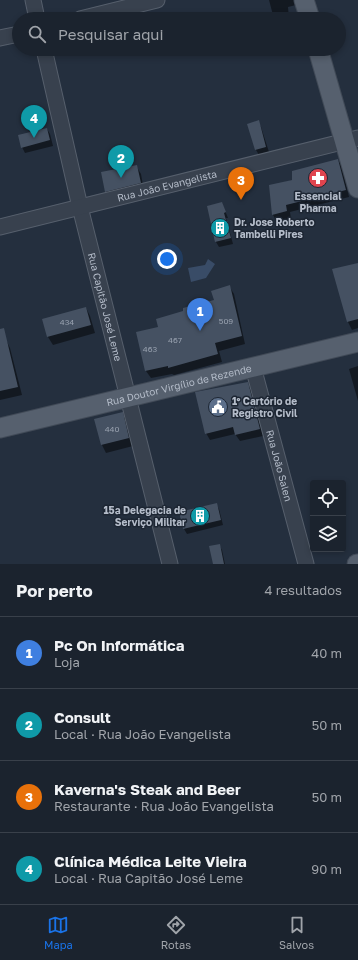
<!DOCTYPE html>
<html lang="pt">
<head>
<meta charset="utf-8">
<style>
	:root { --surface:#1b232e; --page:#282f3a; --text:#f1f3f6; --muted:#a0a4aa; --line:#39404a; --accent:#1a73e8 }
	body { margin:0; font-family:"Golos Text",sans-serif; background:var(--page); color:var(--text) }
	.controls { position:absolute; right:12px; bottom:12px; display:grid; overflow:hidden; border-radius:4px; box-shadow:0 2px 6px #0003 }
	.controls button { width:36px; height:36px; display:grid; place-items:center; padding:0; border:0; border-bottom:1px solid var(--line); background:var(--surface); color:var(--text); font:20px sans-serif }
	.you { position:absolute; left:167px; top:259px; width:14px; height:14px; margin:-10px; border:3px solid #fff; border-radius:50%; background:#1a73e8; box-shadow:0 0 0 6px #1a73e833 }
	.badge { display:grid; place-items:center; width:26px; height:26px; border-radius:50%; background:var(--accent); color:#fff; font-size:13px; font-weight:700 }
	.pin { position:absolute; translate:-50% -33px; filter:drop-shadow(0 1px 2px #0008) }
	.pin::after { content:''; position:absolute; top:21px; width:14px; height:12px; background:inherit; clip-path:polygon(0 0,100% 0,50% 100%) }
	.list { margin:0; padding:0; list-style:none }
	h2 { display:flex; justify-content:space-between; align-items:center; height:52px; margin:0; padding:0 16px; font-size:17px }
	h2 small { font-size:13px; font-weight:400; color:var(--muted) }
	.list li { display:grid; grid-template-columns:26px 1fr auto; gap:12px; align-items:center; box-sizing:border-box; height:72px; padding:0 16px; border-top:1px solid var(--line) }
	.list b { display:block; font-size:15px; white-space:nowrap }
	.list p { margin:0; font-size:13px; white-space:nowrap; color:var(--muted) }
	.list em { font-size:13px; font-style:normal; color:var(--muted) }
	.icon { flex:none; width:22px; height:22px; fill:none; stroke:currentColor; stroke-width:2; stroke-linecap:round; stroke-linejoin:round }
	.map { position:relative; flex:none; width:358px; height:564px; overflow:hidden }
	.search { position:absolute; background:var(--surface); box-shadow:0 2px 6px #0003; left:12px; right:12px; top:12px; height:44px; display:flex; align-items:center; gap:10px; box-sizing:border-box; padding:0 14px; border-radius:22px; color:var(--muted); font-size:15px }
	.sheet { height:340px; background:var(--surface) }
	nav { display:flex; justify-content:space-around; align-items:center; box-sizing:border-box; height:56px; border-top:1px solid var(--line); background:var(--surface); font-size:11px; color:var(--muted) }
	nav a { display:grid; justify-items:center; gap:2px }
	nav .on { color:var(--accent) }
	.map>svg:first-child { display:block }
</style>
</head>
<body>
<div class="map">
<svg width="358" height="564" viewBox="0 0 358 564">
	<rect width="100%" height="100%" fill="#242f3e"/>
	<path fill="#394c67" d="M208,259L215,264L206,278L191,282L188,268L205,265Z"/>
	<path fill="#0007" d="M269,0H296V5L288,7L289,19H274Z
		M258,122L261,127L269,152L259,155L256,150L248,124Z
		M47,129L50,134L53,146L25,153L22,147Z
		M338,160L342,167L349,197L290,212L291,219L277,222L273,215L270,186L293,180Z
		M136,166L141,174L144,191L110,199L106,191Z
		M222,203L228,218H226L233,244L219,247L216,242L209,206Z
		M358,264V328L352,330L348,322L334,270Z
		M229,286L234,294L245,344L219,351L222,362L174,375L172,374L151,378L146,371L160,327L215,301Z
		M86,308L90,316L95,333L53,345L48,337L44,320Z
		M6,340L10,348L22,395L0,400V342Z
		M358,366V401L349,369Z
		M247,383L251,390L263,436L240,441L235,434L210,440L206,433Z
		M122,414L127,421L133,446L106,453L102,445L96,420Z
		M216,504L219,509L223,525L187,534L184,529Z
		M219,545L222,550L225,564H214Z"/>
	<path fill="#455162" d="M259,120L266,147L255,150L247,124Z
		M47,128L50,140L21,148L18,135Z
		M338,159L346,190L286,205L287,211L272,215L269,185L292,180V171Z
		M137,165L141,183L105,192L101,172Z
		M222,202L226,212L224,213L231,238L215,242L207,206Z
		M358,263V319L347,322L332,269Z
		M230,285L242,336L215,343L218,354L168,368V366L145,371L136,332L158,327L156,319L183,311V308L214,300L211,291Z
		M86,307L91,325L47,337L42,319Z
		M4,328L18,387L0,391V329Z
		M248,382L260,429L235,435L233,427L205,434L195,392Z
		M123,412L129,438L101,445L94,419Z
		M217,503L221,520L183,529L179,512Z
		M220,544L224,564H213L209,546Z"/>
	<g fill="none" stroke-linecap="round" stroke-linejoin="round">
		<g stroke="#565f6c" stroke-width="17">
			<g id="minor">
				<path d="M33,0L37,19"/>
				<path d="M80,19L157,0"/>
				<path d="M0,38L19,34"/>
				<path id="s1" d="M44,49L80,207L170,564"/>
				<path id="s2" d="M0,227L358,138"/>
				<path id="s3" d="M253,367L306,564"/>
			</g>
		</g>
		<g stroke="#414a57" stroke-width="21">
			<g id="major">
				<path d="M304,0L310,19"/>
				<path d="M318,49L358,188"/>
				<path id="s4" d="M0,428L358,342"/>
				<path d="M357,564H358"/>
			</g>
		</g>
		<use href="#minor" stroke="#38414e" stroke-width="15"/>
		<use href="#major" stroke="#56606e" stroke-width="19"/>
	</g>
	<defs>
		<g id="pharmacy-disc" transform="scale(1)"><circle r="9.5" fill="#e0444e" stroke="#1d2633"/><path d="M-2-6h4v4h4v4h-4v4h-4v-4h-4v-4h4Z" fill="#fff"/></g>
		<g id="building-disc" transform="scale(1)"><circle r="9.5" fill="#0f9aa8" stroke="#1d2633"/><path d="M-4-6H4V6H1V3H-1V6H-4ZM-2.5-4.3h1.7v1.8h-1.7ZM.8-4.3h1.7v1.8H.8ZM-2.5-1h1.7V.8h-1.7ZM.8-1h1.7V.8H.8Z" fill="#fff"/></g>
		<g id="civic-disc" transform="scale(1)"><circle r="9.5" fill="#5c6f8a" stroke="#1d2633"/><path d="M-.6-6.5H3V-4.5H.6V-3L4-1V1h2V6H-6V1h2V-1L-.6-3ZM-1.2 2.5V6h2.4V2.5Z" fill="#fff"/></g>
	</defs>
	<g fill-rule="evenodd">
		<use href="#pharmacy-disc" x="318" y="178"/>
		<use href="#building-disc" x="220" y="228"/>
		<use href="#civic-disc" x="218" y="407"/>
		<use href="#building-disc" x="200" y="516"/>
	</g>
	<g text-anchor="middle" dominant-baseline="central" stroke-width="3" stroke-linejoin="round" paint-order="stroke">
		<g font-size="8" fill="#98a1af">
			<text x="226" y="321">509</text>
			<text x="67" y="322">434</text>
			<text x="175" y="340">467</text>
			<text x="150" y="349">463</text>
			<text x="112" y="429">440</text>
		</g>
		<g font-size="10" fill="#b4bcc9" stroke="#1d2633">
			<text stroke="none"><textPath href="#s2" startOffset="172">Rua João Evangelista</textPath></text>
			<text stroke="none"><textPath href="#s1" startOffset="265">Rua Capitão José Leme</textPath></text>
			<text stroke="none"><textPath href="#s4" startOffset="184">Rua Doutor Virgílio de Rezende</textPath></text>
			<text stroke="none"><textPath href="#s3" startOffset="102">Rua João Salen</textPath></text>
		</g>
		<g font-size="10" font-weight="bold" fill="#b4bcc9" stroke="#1d2633" text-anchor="start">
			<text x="318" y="196" text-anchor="middle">Essencial<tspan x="318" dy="12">Pharma</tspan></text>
			<text x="234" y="222">Dr. Jose Roberto<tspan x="234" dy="12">Tambelli Pires</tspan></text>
			<text x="232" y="401">1° Cartório de<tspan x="232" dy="12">Registro Civil</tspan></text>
			<text x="186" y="510" text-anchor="end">15ª Delegacia de<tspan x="186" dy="12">Serviço Militar</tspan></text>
		</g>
	</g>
</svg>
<div class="controls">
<button><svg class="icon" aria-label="locate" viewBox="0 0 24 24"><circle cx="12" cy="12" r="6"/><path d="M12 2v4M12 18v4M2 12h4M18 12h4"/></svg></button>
<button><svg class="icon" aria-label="layers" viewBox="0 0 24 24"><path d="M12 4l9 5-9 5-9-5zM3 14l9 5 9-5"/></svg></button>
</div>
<div class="you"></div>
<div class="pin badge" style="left:200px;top:331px;background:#3f7fe0">1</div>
<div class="pin badge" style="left:121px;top:178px;background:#0f9aa8">2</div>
<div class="pin badge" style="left:241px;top:200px;background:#e8710a">3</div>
<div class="pin badge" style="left:34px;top:138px;background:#0f9aa8">4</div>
<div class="search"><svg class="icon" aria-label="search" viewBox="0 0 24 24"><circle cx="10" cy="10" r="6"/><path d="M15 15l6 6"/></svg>Pesquisar aqui</div>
</div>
<section class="sheet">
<h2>Por perto<small>4 resultados</small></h2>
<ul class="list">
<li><span class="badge" style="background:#3f7fe0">1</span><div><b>Pc On Informática</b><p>Loja</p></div><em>40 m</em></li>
<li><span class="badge" style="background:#0f9aa8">2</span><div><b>Consult</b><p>Local · Rua João Evangelista</p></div><em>50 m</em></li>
<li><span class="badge" style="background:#e8710a">3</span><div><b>Kaverna's Steak and Beer</b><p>Restaurante · Rua João Evangelista</p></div><em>50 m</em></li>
<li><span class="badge" style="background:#0f9aa8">4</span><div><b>Clínica Médica Leite Vieira</b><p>Local · Rua Capitão José Leme</p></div><em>90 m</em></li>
</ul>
</section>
<nav>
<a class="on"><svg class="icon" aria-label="map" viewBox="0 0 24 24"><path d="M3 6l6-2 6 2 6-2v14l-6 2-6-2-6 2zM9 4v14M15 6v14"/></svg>Mapa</a>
<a><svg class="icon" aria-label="directions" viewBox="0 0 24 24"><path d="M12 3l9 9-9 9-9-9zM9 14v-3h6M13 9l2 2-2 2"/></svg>Rotas</a>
<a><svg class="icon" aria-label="saved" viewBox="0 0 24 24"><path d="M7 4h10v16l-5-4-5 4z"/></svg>Salvos</a>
</nav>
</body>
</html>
